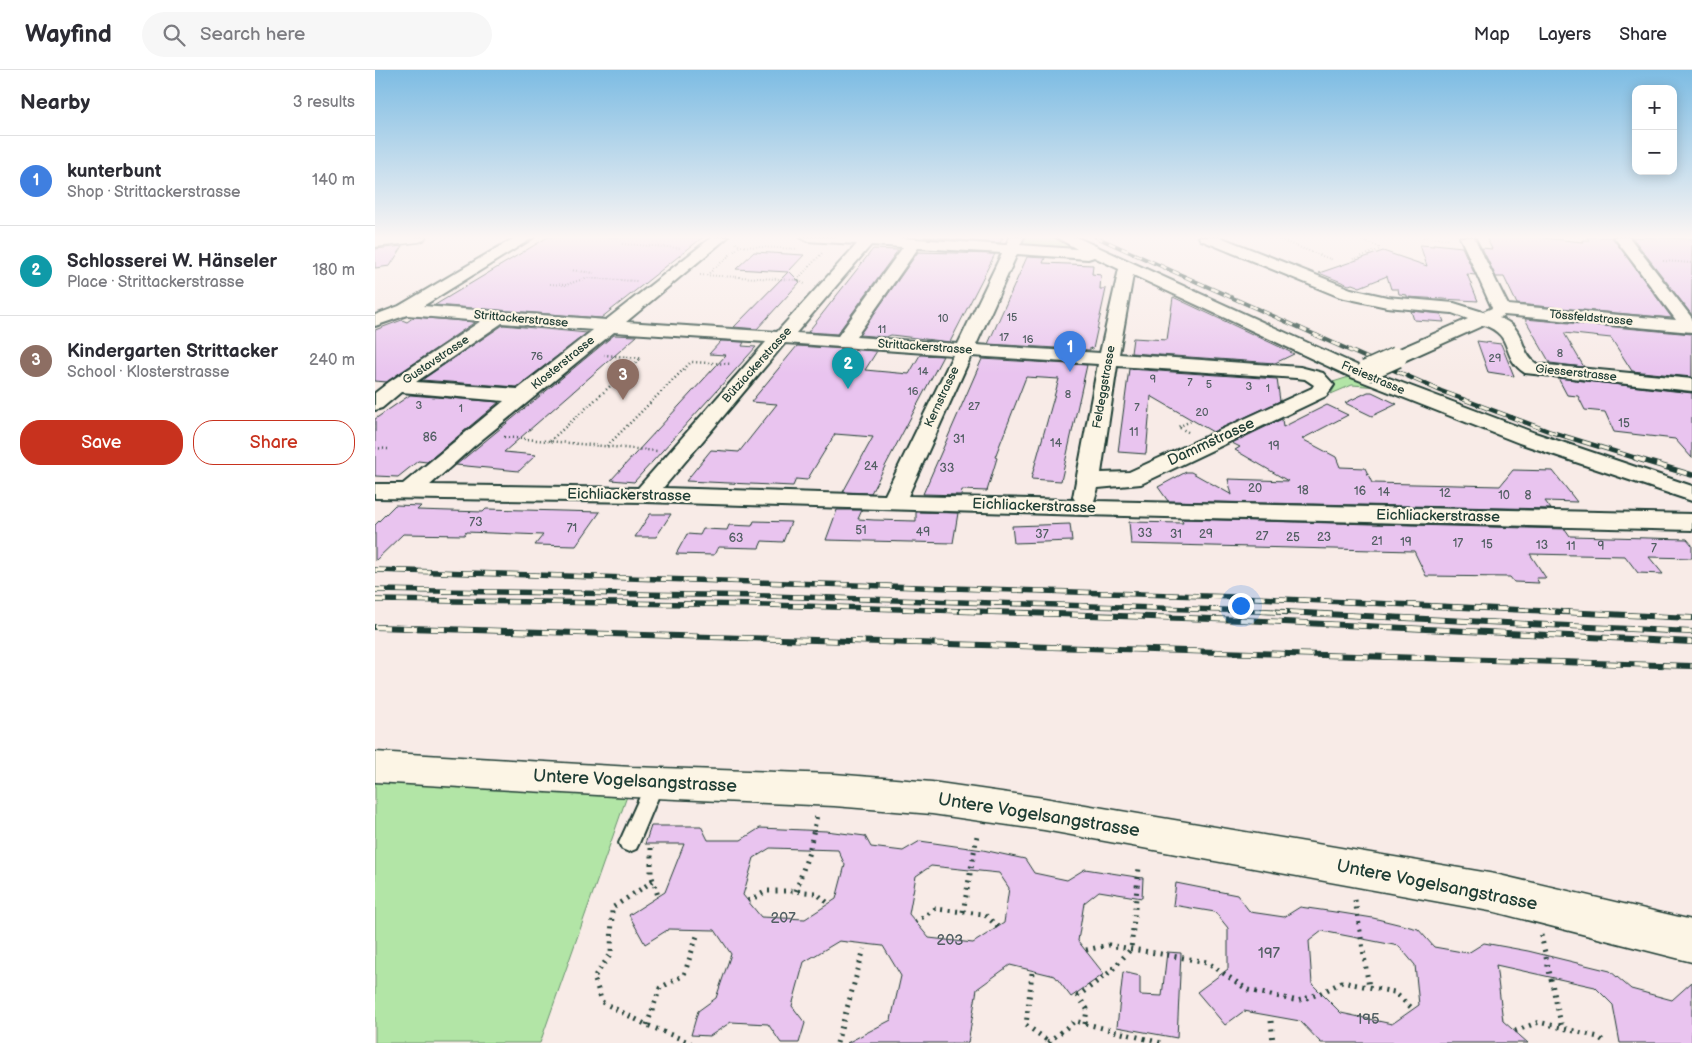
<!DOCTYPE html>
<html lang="en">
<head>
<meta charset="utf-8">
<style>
	:root { --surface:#fff; --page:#f7f7f7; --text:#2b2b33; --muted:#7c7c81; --line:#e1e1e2; --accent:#c8321e }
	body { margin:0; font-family:"Balsamiq Sans",sans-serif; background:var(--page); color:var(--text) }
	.controls { position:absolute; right:15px; top:15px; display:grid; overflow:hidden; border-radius:10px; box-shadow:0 2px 12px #0003 }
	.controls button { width:45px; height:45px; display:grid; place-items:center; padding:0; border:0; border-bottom:1px solid var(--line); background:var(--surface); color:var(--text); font:25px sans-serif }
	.you { position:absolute; left:865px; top:535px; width:18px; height:18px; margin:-12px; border:4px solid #fff; border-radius:50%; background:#1a73e8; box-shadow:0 0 0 8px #1a73e833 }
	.badge { display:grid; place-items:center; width:32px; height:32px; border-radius:50%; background:var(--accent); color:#fff; font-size:16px; font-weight:700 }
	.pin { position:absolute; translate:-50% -41px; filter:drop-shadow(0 1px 2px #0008) }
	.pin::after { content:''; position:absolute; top:26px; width:18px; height:15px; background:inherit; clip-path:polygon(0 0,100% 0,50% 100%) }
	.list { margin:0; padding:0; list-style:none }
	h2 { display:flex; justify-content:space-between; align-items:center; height:65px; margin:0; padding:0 20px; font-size:21px }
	h2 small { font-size:16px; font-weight:400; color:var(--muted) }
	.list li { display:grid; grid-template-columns:32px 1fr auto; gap:15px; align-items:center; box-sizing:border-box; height:90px; padding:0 20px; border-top:1px solid var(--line) }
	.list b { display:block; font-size:19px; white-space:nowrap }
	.list p { margin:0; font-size:16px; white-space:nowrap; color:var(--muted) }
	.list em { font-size:16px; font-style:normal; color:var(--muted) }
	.actions { display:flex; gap:10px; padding:15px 20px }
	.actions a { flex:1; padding:11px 0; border:1px solid var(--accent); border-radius:20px; text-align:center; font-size:18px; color:var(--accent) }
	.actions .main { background:var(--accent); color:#fff }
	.icon { flex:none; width:28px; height:28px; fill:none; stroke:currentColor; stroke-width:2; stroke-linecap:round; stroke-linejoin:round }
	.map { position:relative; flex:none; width:1317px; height:973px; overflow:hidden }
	header { display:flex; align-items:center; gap:30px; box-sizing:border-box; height:70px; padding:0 25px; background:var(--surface); border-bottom:1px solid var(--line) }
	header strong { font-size:24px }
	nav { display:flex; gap:28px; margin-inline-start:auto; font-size:18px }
	.search { width:350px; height:45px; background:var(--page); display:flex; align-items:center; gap:12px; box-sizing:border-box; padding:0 18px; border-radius:28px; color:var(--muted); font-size:19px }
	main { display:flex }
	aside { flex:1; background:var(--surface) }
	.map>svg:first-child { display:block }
</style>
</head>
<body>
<header>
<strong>Wayfind</strong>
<div class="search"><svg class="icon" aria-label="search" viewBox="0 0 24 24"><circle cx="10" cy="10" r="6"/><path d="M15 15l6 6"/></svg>Search here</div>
<nav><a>Map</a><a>Layers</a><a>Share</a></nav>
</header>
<main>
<aside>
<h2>Nearby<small>3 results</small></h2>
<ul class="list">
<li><span class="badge" style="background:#3f7fe0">1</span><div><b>kunterbunt</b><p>Shop · Strittackerstrasse</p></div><em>140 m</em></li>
<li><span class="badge" style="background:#0f9aa8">2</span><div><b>Schlosserei W. Hänseler</b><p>Place · Strittackerstrasse</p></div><em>180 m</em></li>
<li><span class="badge" style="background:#8d6e63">3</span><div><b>Kindergarten Strittacker</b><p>School · Klosterstrasse</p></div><em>240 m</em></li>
</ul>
<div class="actions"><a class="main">Save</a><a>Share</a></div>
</aside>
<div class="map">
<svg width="1317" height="973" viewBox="0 0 1317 973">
	<rect width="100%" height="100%" fill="#f8ebe7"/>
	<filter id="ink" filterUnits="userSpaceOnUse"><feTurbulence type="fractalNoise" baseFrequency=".02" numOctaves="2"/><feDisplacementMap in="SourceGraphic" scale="10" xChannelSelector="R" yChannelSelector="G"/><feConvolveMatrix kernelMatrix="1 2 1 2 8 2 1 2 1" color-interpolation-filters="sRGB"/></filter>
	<g filter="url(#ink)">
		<path fill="#b2e5a6" stroke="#68916d" d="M650,167C668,167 692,164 702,181L646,176Z
			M977,306L1004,317L977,315L956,324L959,318L958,312Z
			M0,712H257L165,973H0Z"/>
		<path fill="#e9c4ef" stroke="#1f3d34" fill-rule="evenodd" d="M173,167H328L226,248L60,235Z
			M548,167H628L625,173Z
			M1111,167H1158L1208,172L1207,170H1214L1212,167H1237L1297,248L1142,234L1129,207H1121L1107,178L1117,179Z
			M1257,167L1317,169V245Z
			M1059,174L1087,177L1100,205L1092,204L1103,231L1032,227V225L1024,224L1023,219H1016L1012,206L985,217L977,214L974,215L944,203L1008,181L1052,196L1045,175L1059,176Z
			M28,176L15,196L0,198V179Z
			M498,179L523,180L462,264L433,262Z
			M379,182L429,185L414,201L425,212L382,259L359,257L413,202L361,199Z
			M543,182L620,184L575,272L516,265L511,267L484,265Z
			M652,187L670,188L668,193L718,195L717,204L726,205L725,219H731L718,279L715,278V280L613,274Z
			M798,227L905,277L919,284L900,293L756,283L758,268L792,270Z
			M1036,241L1066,244L1069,252L1039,250Z
			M39,247L100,252L12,312L0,311V260L27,250L32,252Z
			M1150,249L1317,264V307L1257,301L1236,268L1189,263L1209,297L1175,293Z
			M128,255L212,263L142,317L46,310Z
			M239,265L262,266L129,382L161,385L144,401L81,395Z
			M346,271L369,272L367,276L381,277L259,412L236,410L351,285L334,284Z
			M1102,271L1126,274L1139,306L1113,302Z
			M422,276L502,281L490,300L534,304L545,285L568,286L496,423L468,422L498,367L460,364L432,410L421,409L418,416L311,411L336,380L364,382L402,334L376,332Z
			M607,289L712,295L686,411L656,409L684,309L651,307L620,387L622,388L612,421L587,420L586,425L548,424Z
			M754,299L902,309L905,331L838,362L776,326L771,384L743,382Z
			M1183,308L1317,323V388L1300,369L1239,362L1230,342L1210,340L1203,326L1192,325Z
			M993,322H997L1022,334L997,346L970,333Z
			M35,325L124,332L52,392L43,391L23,407L0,406V349Z
			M952,335L973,345L927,369L961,387L965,397L990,398L997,413L1125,416L1138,400L1178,401L1202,432L1170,431L1176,439L793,431L783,417L811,402H816L857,425L853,409L913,411L860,380L865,377L857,373L907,349L908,357Z
			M20,435L46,436L42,440L108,442L111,439L225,442L201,476L160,475L168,465L91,462L89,465L28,464L0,491V455Z
			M462,440H487L483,449L499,450L541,451V442L583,443L578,473L451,470Z
			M275,444H296L281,467H260Z
			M806,449L1190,459L1195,466L1312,469L1317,475V488L1274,487L1288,504L1263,503L1250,486L1155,484L1171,508H1161L1164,513L1139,512L1135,507L1051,506L1039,481L756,474L754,452L808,453Z
			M379,451L416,452L408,472L387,471L384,478L343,477L339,485L301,484L312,464L325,465L328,459L352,460L354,455L377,456Z
			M695,454L697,471L639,473L637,456Z
			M276,756H326L333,770H366L385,758L451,761L490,766L496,777L528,781L545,771L608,780L650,789L659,803L692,810L710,799L768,808L767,828L724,821L709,833L703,871L729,904L696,927L680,906L635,895L602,919L593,973H472L516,950L526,906L508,876L464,871L429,892L417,936L430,953L424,973H406L393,954L356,952L335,966L316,965L323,941L341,928L356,884L340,860L294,859L270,874L254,845L290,822L309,774H270ZM395,778L463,780L470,795L461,829L430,849L386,847L368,825L379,788ZM556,796L624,803L634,818L629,853L598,873L554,868L534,844L541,806Z
			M801,813L862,825L875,842L909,847L925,837L967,843L998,848L1043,859L1059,877L1093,883L1109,873L1153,881L1235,901L1256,919L1297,930L1317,912V973H1245L1238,935L1220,917L1121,895L1128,951L1153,973H946L925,951L869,941L850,955L822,922L853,899V858L840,842L798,835ZM947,861L1024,876L1040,895L1044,935L1017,954L966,943L937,914L934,871Z
			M792,882L806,883L802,968L742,957L748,902L765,906V925L787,926Z"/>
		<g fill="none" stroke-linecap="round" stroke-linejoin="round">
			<g stroke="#1f3d34" stroke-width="4">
				<path id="lane" d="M280,705L286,708L289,713L264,773L261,779L254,782L247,779L244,773L271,713L274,708Z"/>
			</g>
			<g stroke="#1f3d34" stroke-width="4">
				<path id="street" d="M141,167H159L48,236L231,250L337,167H353L251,252L402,262L482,174L432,171L425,167H511L631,175L635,167H649L645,175L702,179L681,167H701L990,299L1160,363L1317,416V431L1144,373L976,307L758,205L744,284L925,297L948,303L959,315L951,326L766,414L723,418L719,431L1317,444V460L709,445L270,432L0,428V414H28L129,331L26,322L7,338L0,340V323L14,312L106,251L32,245L0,256V245L24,236ZM496,175L528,177L463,266L421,263ZM543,178L627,183L583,274L481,267ZM642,184L713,189L719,187L744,199L725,283L601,275ZM127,253L218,260L143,319L41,312ZM239,262L391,272L263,418L55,415L99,376ZM410,273L578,285L510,425L288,418ZM596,286L723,294L698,427L700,430L533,426ZM742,296L921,308L930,309L939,315L937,318L754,402L726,403Z
					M824,167H845L976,219L1012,227L1079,233L1108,242L1117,238L1085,167H1099L1133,235L1301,250L1239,167H1254L1317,248V262L1129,245L1124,248C1153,258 1142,281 1162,294L1317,309V321L1150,303C1125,287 1140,266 1109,255L1029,291L1022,293L1015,291L1013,287L1015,283L1093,249L1077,243L1012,237L965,227L826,170Z"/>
			</g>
			<g stroke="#1f3d34" stroke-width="3">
				<path id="secondary" d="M0,167H51L49,170L44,172L0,177Z
					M0,682L257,697L459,704L557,712L669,728L1120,804L1317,850V892L1120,842L669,760L557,744L459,736L257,727L0,712Z"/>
			</g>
			<path stroke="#1f3d34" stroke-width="2" stroke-dasharray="0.5 2.5" stroke-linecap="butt" d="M897,167L958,190
				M1048,167L1075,169
				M361,173L365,176L423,179
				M247,174L306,178
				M978,189L1004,180V177L985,170V167
				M1288,191L1317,193
				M195,200L219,203
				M325,205L422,210L430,214
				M332,205L365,176
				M422,210L447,183
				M175,214L191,215L211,208L262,211"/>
			<path stroke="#1f3d34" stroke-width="2.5" stroke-dasharray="1 3" stroke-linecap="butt" d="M813,362L803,357L818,350
				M129,367L282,381
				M175,371L266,288L229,285
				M232,376L316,292L357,294
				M0,378L13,379"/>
			<path stroke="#1f3d34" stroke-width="5" stroke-dasharray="2 5.5" stroke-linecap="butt" d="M276,778V804L283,826
				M278,811L237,838L236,884L219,907L227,932L272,955L316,973
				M421,821L434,782L442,745
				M980,830L994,917
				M373,831L392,821H421L441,823L454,834
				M588,842L602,766
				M540,852L560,839L609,844L623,857
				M1166,865L1187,958
				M711,880L734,875L832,892L873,920L923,931L946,923L967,912L1019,922L1038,939
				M657,903L651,955L676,973
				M896,951L898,973
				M710,954L712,939L703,926L735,902L756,879L764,797
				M272,955L285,918L309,905L323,863
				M1140,961L1164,952L1223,967L1231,973
				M673,972L700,951L786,973
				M462,973L489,879"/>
			<use href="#lane" fill="#fcf5e5" fill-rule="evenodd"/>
			<use href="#street" fill="#fcf5e5" fill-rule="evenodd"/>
			<use href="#secondary" fill="#fcf5e5" fill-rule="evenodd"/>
			<g stroke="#1f3d34" stroke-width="4">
				<path id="rail-far3" d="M721,167L943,266"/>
			</g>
			<g stroke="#1f3d34" stroke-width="4.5">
				<path id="rail-far2" d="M940,265L1066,321L1176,362L1264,389"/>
			</g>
			<g stroke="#1f3d34" stroke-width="5.5">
				<path id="rail-far1" d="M1260,388L1317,405
					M0,500L861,527L1193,542
					M0,520L394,526L912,542
					M0,530L392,535L624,542"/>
			</g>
			<g stroke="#1f3d34" stroke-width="6">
				<path id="rail" d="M585,541L869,550L1317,572
					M887,541L1317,562
					M1166,541L1317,548
					M0,557L1317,596"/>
			</g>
			<use href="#rail-far3" stroke="#fcf5e5" stroke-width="2.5" stroke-dasharray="7" stroke-linecap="butt"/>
			<use href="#rail-far2" stroke="#fcf5e5" stroke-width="3" stroke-dasharray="9" stroke-linecap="butt"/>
			<use href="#rail-far1" stroke="#fcf5e5" stroke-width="4" stroke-dasharray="11" stroke-linecap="butt"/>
			<use href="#rail" stroke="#fcf5e5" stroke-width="4.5" stroke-dasharray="14" stroke-linecap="butt"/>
			<g stroke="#1f3d34" stroke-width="23" stroke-linecap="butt">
				<path id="street-bridge" d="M991,301L1022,287"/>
			</g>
			<use href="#street-bridge" stroke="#fcf5e5" stroke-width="20"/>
		</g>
	</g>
	<linearGradient id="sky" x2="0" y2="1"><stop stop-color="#7dbce3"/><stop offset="0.55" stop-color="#fcf6f4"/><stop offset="1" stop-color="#fcf6f4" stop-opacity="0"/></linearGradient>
	<rect width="1317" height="304" fill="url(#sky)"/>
	<g text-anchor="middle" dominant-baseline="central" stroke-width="4.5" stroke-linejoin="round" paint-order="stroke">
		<g font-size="11" fill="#525f63">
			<text x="637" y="247">15</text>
			<text x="568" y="248">10</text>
			<text x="507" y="259">11</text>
			<text x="629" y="267">17</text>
			<text x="653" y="269">16</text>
			<text x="1185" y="283">8</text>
			<text x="162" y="286">76</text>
			<text x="1120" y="288">29</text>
			<text x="548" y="301">14</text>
			<text x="778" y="309">9</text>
			<text x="815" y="312">7</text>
			<text x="834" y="314">5</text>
			<text x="874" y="316">3</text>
			<text x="893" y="318">1</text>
			<text x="538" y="321">16</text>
			<text x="693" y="324">8</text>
			<text x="44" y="335">3</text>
			<text x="599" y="336">27</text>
			<text x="762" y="337">7</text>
			<text x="86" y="338">1</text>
			<text x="827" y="342">20</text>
		</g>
		<g font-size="12" fill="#1f3d34" stroke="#fcf5e5">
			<text transform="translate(1216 248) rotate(5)">Tössfeldstrasse</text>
			<text transform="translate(146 249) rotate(5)">Strittackerstrasse</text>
			<text transform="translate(550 277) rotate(4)">Strittackerstrasse</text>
			<text transform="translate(61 290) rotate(-34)">Gustavstrasse</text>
			<text transform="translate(188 293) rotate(-39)">Klosterstrasse</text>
			<text transform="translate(382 295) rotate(-48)">Bütziackerstrasse</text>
			<text transform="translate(1201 303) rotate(6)">Giesserstrasse</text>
			<text transform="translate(998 308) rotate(23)">Freiestrasse</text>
			<text transform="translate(729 317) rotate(-80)">Feldeggstrasse</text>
			<text transform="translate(567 327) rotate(-65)">Kernstrasse</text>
		</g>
		<g font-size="12" fill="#525f63">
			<text x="1249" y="353">15</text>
			<text x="759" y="362">11</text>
			<text x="55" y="367">86</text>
			<text x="584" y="369">31</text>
			<text x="681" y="373">14</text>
			<text x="899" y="376">19</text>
			<text x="496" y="396">24</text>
			<text x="572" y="398">33</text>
			<text x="880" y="418">20</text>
			<text x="928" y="420">18</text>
			<text x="985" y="421">16</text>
			<text x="1009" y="422">14</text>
			<text x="1070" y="423">12</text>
			<text x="1129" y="425">10</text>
			<text x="1153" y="425">8</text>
			<text x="101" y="452">73</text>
			<text x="197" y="458">71</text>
			<text x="486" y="460">51</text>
			<text x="548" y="462">49</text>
			<text x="770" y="463">33</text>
			<text x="667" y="464">37</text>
			<text x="801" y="464">31</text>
			<text x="831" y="464">29</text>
			<text x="887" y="466">27</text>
			<text x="918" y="467">25</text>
			<text x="949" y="467">23</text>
			<text x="361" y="468">63</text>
			<text x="1002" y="471">21</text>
			<text x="1031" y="472">19</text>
			<text x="1083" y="473">17</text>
			<text x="1112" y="474">15</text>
			<text x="1167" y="475">13</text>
			<text x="1196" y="476">11</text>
			<text x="1226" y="476">9</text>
			<text x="1279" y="478">7</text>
		</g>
		<g font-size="15" fill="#1f3d34" stroke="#fcf5e5">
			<text transform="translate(836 372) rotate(-25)">Dammstrasse</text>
			<text transform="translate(254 425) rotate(1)">Eichliackerstrasse</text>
			<text transform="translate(659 436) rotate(2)">Eichliackerstrasse</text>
			<text transform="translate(1063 446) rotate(1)">Eichliackerstrasse</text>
		</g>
		<g font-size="15" fill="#525f63">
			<text x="408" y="848">207</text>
			<text x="575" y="870">203</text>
			<text x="894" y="883">197</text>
			<text x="993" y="949">195</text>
		</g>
		<g font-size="18" fill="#1f3d34" stroke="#fcf5e5">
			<text transform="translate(260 711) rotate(3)">Untere Vogelsangstrasse</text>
			<text transform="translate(664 745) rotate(9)">Untere Vogelsangstrasse</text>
			<text transform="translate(1062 815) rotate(11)">Untere Vogelsangstrasse</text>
		</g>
	</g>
</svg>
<div class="controls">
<button>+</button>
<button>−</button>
</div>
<div class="you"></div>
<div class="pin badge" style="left:695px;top:302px;background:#3f7fe0">1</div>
<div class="pin badge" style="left:473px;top:319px;background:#0f9aa8">2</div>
<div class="pin badge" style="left:248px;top:330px;background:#8d6e63">3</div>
</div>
</main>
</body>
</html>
